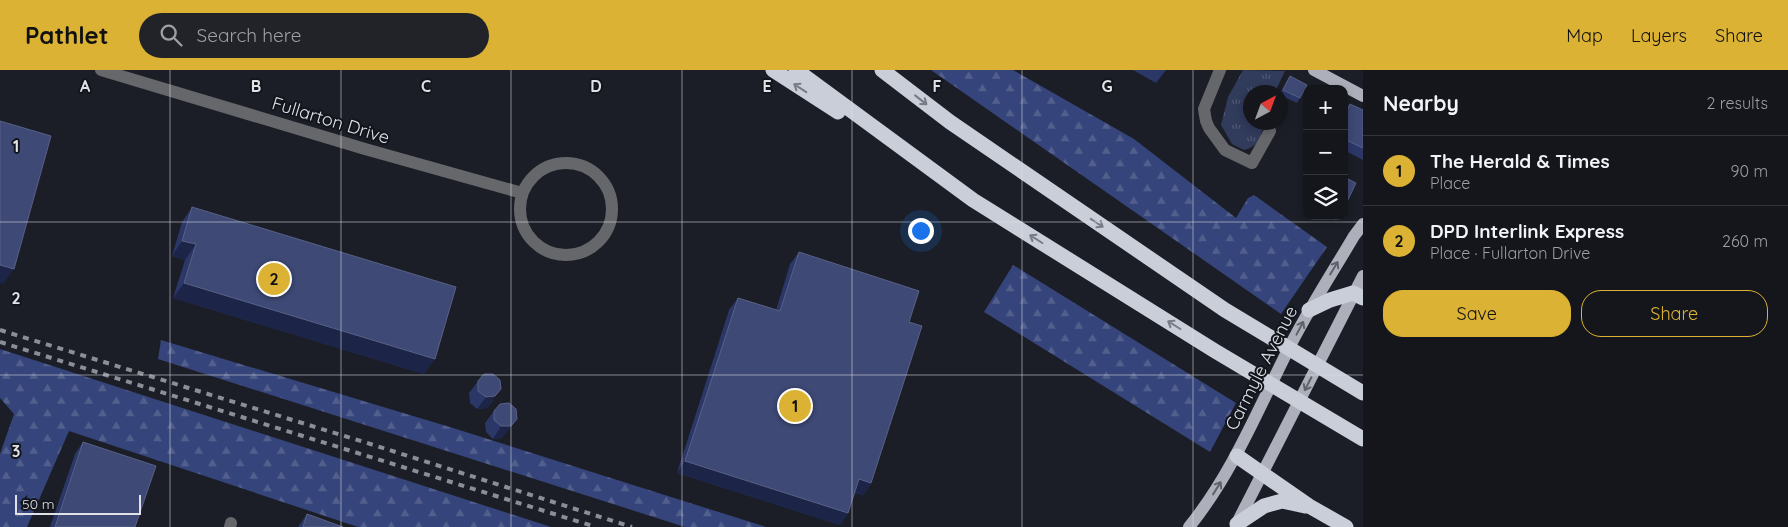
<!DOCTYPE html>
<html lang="en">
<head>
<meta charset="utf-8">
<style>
	:root { --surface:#14161c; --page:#212329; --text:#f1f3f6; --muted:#9d9fa3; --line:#33353b; --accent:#dbb233 }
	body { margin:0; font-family:Quicksand,sans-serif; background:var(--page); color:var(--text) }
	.controls { position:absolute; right:15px; top:15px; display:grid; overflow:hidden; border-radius:10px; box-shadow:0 2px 8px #0003 }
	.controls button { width:45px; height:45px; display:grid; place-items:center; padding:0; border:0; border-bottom:1px solid var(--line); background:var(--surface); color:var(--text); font:25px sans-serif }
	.compass { position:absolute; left:1243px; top:15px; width:45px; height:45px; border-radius:50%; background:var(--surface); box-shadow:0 2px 8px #0003; rotate:41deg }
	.scale { position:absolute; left:15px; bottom:12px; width:126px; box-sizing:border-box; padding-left:5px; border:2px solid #e0e2e8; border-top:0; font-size:14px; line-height:18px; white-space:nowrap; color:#e0e2e8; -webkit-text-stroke:4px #12151c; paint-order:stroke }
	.you { position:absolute; left:920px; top:160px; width:18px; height:18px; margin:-12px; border:4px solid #fff; border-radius:50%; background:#1a73e8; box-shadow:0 0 0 8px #1a73e833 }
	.badge { display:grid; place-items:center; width:32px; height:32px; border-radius:50%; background:var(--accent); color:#111; font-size:16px; font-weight:700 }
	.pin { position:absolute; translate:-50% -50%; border:2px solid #fff; box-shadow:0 1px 5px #0006 }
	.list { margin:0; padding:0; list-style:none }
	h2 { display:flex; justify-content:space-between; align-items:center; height:65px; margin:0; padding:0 20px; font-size:21px }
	h2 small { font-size:16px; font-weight:400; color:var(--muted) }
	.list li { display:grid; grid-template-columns:32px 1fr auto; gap:15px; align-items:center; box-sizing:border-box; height:70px; padding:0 20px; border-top:1px solid var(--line) }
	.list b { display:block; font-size:19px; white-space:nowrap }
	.list p { margin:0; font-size:16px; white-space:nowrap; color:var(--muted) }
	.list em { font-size:16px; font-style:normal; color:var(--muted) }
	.actions { display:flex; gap:10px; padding:15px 20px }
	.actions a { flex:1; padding:11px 0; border:1px solid var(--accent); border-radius:20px; text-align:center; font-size:18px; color:var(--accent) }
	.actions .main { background:var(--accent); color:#111 }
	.icon { flex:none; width:28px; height:28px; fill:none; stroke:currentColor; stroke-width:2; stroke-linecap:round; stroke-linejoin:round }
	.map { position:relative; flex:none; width:1363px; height:457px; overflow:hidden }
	header { display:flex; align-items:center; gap:30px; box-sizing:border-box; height:70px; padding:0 25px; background:var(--accent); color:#111 }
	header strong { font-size:24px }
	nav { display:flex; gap:28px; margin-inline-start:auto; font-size:18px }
	.search { width:350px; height:45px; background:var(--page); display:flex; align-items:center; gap:12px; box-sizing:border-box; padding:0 18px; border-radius:28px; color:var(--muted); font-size:19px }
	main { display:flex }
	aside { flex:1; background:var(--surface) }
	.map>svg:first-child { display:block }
</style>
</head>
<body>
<header>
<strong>Pathlet</strong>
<div class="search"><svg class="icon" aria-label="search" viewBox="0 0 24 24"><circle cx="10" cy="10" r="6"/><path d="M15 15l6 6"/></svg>Search here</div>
<nav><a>Map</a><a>Layers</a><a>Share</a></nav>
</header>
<main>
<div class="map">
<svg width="1363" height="457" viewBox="0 0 1363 457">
	<defs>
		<pattern id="grass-tufts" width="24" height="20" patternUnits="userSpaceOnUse" patternTransform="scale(1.25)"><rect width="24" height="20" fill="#313b5b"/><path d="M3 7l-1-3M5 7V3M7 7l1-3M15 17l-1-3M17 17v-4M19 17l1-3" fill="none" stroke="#4f5773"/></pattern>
		<pattern id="forest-firs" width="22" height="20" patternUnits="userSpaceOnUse" patternTransform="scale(1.25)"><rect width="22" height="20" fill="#35447a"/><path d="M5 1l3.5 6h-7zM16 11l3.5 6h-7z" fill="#525f8d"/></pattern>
	</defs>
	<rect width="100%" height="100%" fill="#1b1e26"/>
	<path fill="url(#grass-tufts)" d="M1243,0L1285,1L1275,22H1250V52L1265,53C1260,66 1259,77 1244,80L1232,74L1221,55L1228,27Z"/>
	<path fill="url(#forest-firs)" d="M931,0H1013L1134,69L1236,148L1248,128L1254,125L1327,177L1281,244Z
		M1013,195L1236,333L1210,382L984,242Z
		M161,270L453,358L766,457H685L158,289Z
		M0,279L551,457H358L69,361L27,457H0V384L14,344L0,328Z"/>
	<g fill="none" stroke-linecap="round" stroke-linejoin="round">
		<path stroke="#65676b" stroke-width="12" d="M101,0L365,79L522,123
			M1220,0L1204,39L1206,51L1209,58L1225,80L1252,93L1270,61
			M520 139a46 46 0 1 1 92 0a46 46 0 1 1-92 0Z
			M230,457L231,453"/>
		<path stroke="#adb0ba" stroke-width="12" d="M1314,0L1363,26
			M1236,455L1363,206
			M1189,457C1231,405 1256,344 1286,284C1306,243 1331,205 1354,166L1363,154"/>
		<path stroke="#caced9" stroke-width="15" d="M773,0L838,42
			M796,0L973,130L1215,281L1363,369
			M882,0L950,52L1225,240L1363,323
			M1309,240L1330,230L1353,223L1363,228
			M1237,386L1309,436L1346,457
			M1237,454L1264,436L1282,431L1305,436"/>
		<path stroke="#8c8e95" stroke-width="4" stroke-dasharray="6 6" stroke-linecap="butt" d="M0,260L364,372L632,457
			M0,272L596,457"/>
	</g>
	<path fill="#2b3767" d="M1133,0H1166L1156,13Z
		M1290,6L1300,28L1297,33L1280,25V23Z
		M1350,34L1363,40V90L1344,80V42Z
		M1307,126V136L1303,134Z
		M192,137L424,304L173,228L185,190L172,186L182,152Z
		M1327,146H1339L1336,151Z
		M799,182L909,252L871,413L863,425L855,423L848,443L840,455L677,403L729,240L738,228L776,240L790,194Z
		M478,311L493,331L487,338L477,339L470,333L469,323Z
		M494,341L517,349L502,368L493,369L486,362L485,353Z
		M83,372L135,457H50L75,384Z
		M307,444L343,457H298Z"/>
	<path fill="#1c2547" d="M182,171L196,174L185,190L172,186Z
		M0,195L14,199L3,214L0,213Z
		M184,213L435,289L424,304L173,228Z
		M501,319L487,338L477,339L486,327Z
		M517,349L502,368L493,369L501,356Z
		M685,391L848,443L840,455L677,403Z
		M859,409L871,413L863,425L851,421Z"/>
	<path fill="#3e4975" stroke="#586187" d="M1290,6L1307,15L1300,28L1283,20Z
		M1350,34L1363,40V78L1344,69V46Z
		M0,51L51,66L14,199L0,195Z
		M1344,107L1356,113L1344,138Z
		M192,137L456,217L435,289L184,213L196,174L182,171Z
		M799,182L919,221L909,252L922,256L871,413L859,409L848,443L685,391L738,228L780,241Z
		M484,304H493L500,310L501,319L495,326L486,327L478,321V311Z
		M509,333L516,339L517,349L511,356H501L494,350V341L500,334Z
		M83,372L156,396L135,457H55Z
		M307,444L343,457H303Z"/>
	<defs><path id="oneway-shaft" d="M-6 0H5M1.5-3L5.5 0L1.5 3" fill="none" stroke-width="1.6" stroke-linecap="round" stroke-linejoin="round" transform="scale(1.25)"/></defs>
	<g stroke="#777b84">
		<use href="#oneway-shaft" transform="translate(800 18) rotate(-147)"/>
		<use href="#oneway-shaft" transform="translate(921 30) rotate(38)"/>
		<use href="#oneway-shaft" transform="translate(1097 153) rotate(34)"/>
		<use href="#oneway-shaft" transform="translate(1036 169) rotate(-148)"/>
		<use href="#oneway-shaft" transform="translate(1174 255) rotate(-148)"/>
	</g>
	<g stroke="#60626b">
		<use href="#oneway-shaft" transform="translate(1334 198) rotate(-59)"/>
		<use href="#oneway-shaft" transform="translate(1300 258) rotate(-62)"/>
		<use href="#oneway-shaft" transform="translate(1308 314) rotate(117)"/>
		<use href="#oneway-shaft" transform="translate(1217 418) rotate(-58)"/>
	</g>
	<path fill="none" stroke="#e0e2e8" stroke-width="1" stroke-opacity="0.55" d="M170,0V457M341,0V457M511,0V457M682,0V457M852,0V457M1022,0V457M1193,0V457M0,152H1363M0,305H1363"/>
	<g text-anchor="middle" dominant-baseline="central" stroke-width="4" stroke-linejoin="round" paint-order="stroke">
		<g font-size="18" fill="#e0e2e8" stroke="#12151c">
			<text transform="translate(331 50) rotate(17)">Fullarton Drive</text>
			<text transform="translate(1261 298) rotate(-63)">Carmyle Avenue</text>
		</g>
	</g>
	<g font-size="16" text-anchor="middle" font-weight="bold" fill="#e0e2e8" stroke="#12151c" stroke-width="4" stroke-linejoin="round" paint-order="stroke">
		<text x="85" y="22">A</text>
		<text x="256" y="22">B</text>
		<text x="426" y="22">C</text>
		<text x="596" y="22">D</text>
		<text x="767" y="22">E</text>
		<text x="937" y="22">F</text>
		<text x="1107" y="22">G</text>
		<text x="16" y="82">1</text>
		<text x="16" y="234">2</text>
		<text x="16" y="387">3</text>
	</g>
</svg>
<div class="controls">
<button>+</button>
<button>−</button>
<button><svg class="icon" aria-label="layers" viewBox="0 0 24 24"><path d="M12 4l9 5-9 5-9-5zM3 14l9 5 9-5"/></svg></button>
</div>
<svg class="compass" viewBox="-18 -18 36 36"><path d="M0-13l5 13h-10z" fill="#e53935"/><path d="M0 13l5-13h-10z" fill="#9d9fa3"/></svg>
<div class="scale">50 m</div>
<div class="you"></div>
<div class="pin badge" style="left:795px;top:336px">1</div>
<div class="pin badge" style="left:274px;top:209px">2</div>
</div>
<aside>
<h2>Nearby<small>2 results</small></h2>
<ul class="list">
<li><span class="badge">1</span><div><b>The Herald &amp; Times</b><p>Place</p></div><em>90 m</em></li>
<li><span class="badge">2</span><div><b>DPD Interlink Express</b><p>Place · Fullarton Drive</p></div><em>260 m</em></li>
</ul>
<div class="actions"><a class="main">Save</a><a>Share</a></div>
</aside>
</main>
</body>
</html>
